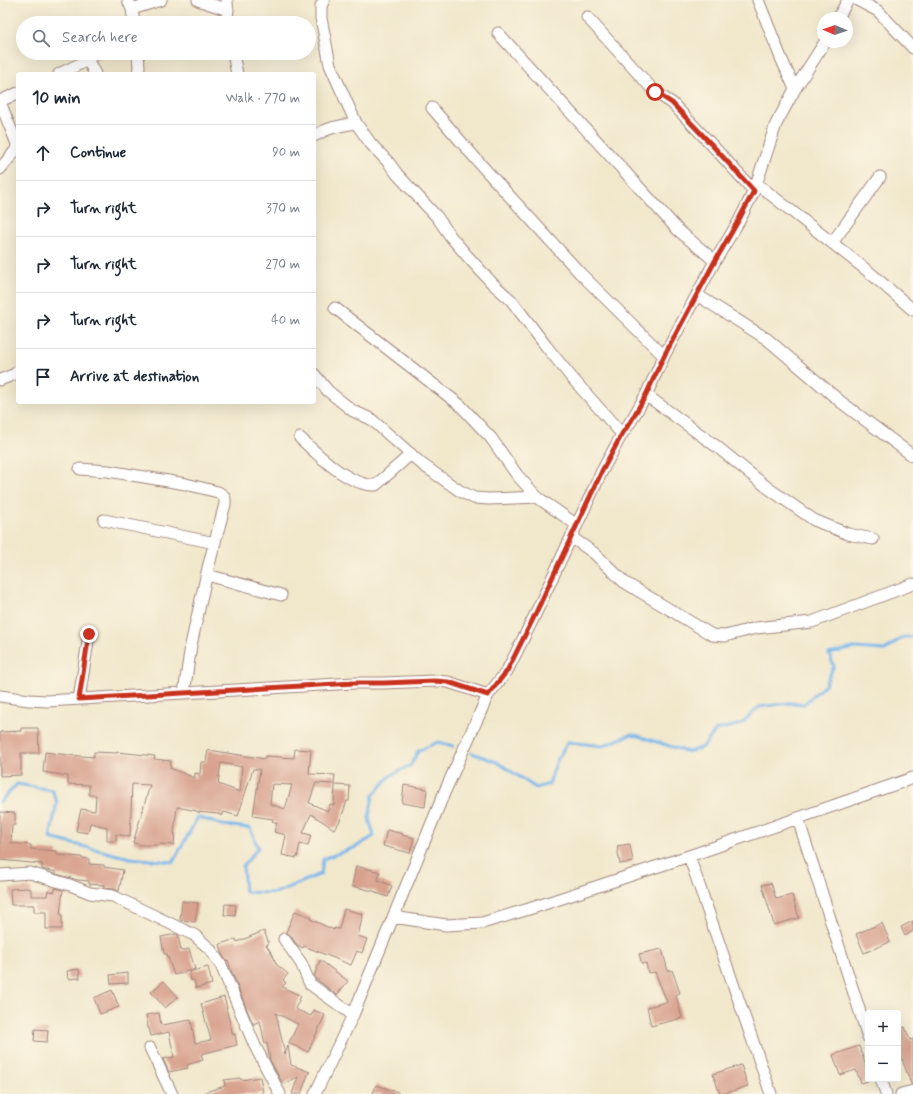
<!DOCTYPE html>
<html lang="en">
<head>
<meta charset="utf-8">
<style>
	:root { --surface:#fff; --page:#f2f2f3; --text:#1f2937; --muted:#747a83; --line:#e0e1e3 }
	body { margin:0; font-family:Mynerve,sans-serif; background:var(--page); color:var(--text) }
	.controls { position:absolute; right:12px; bottom:12px; display:grid; overflow:hidden; border-radius:4px; box-shadow:0 4px 16px #0002 }
	.controls button { width:36px; height:36px; display:grid; place-items:center; padding:0; border:0; border-bottom:1px solid var(--line); background:var(--surface); color:var(--text); font:20px sans-serif }
	.compass { position:absolute; left:817px; top:12px; width:36px; height:36px; border-radius:50%; background:var(--surface); box-shadow:0 4px 16px #0002; rotate:272deg }
	.stop { position:absolute; width:12px; height:12px; margin:-9px; border:3px solid #c8321e; border-radius:50%; background:#fff }
	.stop.end { background:#c8321e; border-color:#fff; box-shadow:0 1px 4px #0008 }
	.list { margin:0; padding:0; list-style:none }
	h2 { display:flex; justify-content:space-between; align-items:center; height:52px; margin:0; padding:0 16px; font-size:17px }
	h2 small { font-size:13px; font-weight:400; color:var(--muted) }
	.list li { display:grid; grid-template-columns:26px 1fr auto; gap:12px; align-items:center; box-sizing:border-box; height:56px; padding:0 16px; border-top:1px solid var(--line) }
	.list b { display:block; font-size:15px; white-space:nowrap }
	.list em { font-size:13px; font-style:normal; color:var(--muted) }
	.icon { flex:none; width:22px; height:22px; fill:none; stroke:currentColor; stroke-width:2; stroke-linecap:round; stroke-linejoin:round }
	.map { position:relative; flex:none; width:913px; height:1094px; overflow:hidden }
	.search { position:absolute; background:var(--surface); box-shadow:0 4px 16px #0002; left:16px; top:16px; width:300px; height:44px; display:flex; align-items:center; gap:10px; box-sizing:border-box; padding:0 14px; border-radius:22px; color:var(--muted); font-size:15px }
	.panel { position:absolute; background:var(--surface); box-shadow:0 4px 16px #0002; left:16px; top:72px; width:300px; height:332px; border-radius:4px }
	.map>svg:first-child { display:block }
</style>
</head>
<body>
<div class="map">
<svg width="913" height="1094" viewBox="0 0 913 1094">
	<rect width="100%" height="100%" fill="#fcf5e5"/>
	<filter id="ink" filterUnits="userSpaceOnUse"><feTurbulence type="fractalNoise" baseFrequency=".025" numOctaves="2"/><feDisplacementMap in="SourceGraphic" scale="8" xChannelSelector="R" yChannelSelector="G"/><feConvolveMatrix kernelMatrix="1 2 1 2 8 2 1 2 1" color-interpolation-filters="sRGB"/></filter>
	<filter id="wash" filterUnits="userSpaceOnUse"><feTurbulence type="fractalNoise" baseFrequency=".012" numOctaves="4" result="noise"/><feDisplacementMap in="SourceGraphic" scale="16" xChannelSelector="R" yChannelSelector="G"/><feGaussianBlur stdDeviation="0.9" result="paint"/><feColorMatrix in="noise" values="0 0 0 0 0 0 0 0 0 0 0 0 0 0 0 0 0 1.4 0 .05"/><feComposite in="paint" operator="in"/></filter>
	<g filter="url(#wash)">
		<rect width="100%" height="100%" fill="#f1e8cc"/>
		<g fill="none" stroke-linecap="round" stroke-linejoin="round">
			<path stroke="#79b6eb" stroke-width="3" d="M472,753L497,762L536,788L549,784L557,760L568,742L603,746L632,734L688,752L703,747L716,730L741,724L759,707L789,703L804,704L825,685L834,666L829,654L854,648L885,650L903,637H913
				M0,802L17,784L52,790L57,802L50,838L130,858L173,862L198,817L222,825L250,828L258,848L243,866L245,892L275,893L321,874L323,859L356,847L374,836L369,818L373,795L390,776L411,765L418,751L438,742L453,746"/>
		</g>
		<g id="blocks">
			<path fill="#d8a28f" fill-rule="evenodd" d="M21,728H38L39,753H21V775L0,776V732L21,731Z
				M295,749L311,750L309,774L335,775L334,784L316,783L309,803L328,811L330,804L334,805L335,785L350,786L349,801H347L340,821L334,829L311,814L303,833L311,835L308,846L300,844L297,858L282,855L286,835L274,832L277,823L272,821L273,819L253,816L260,770L253,769L238,816L224,812L222,816L218,814L197,812V811L177,807L174,833H175L174,845L160,844V845H143L133,843L150,785L132,784L130,837L116,834V841H107V827L90,823L88,833L76,831L81,809L95,811L96,795H89V785L68,784V776L43,772L45,752L68,755L94,757V752L117,753V752L155,756L154,759L171,761L170,768L195,778V773L200,774L201,762H206L208,750L265,759V756L294,758ZM221,763L242,767L240,792L218,784ZM272,784L292,785L285,809L270,804Z
				M404,785L427,789L425,807L402,803Z
				M0,812L15,813V825H12L11,843L31,845V849L57,851V855L81,857V858L89,859V864L104,865V867L123,870L119,891L114,889L104,888V885L89,884V881L78,880L56,874V872L42,869V864L0,860Z
				M387,830L403,834L402,835L414,838L410,853L383,846Z
				M630,844L633,862L620,864L617,846Z
				M356,866L380,872L378,880L392,886L388,897L376,893L377,892L352,886Z
				M771,883L776,899L792,895L799,918L774,925L762,885Z
				M26,888L31,889V896H47L48,891L55,892V888L63,890L60,914H62V929H46V912H34V905H11L10,889Z
				M182,901L198,903L195,922L180,920Z
				M225,904L236,905L235,916L224,915Z
				M344,909L363,914L358,936L367,939L362,953L357,951L351,965L304,946L303,948L297,945L290,935L286,932L295,911L311,917L310,919L334,930V928L339,929Z
				M913,921V931L905,936L901,927Z
				M882,923L890,942L864,953L856,934Z
				M264,931L268,941V945H266L273,955L276,964L288,974L283,980L286,983L282,987L301,996L295,1009L311,1016L314,1010L325,1015L308,1052L289,1043L298,1024L276,1013L285,1054L288,1046L291,1065L310,1072H309L301,1094H292L298,1077L283,1084L270,1060L267,1043L265,1044L260,1021L253,1024L232,973L228,960L226,961L223,956L220,944L236,939L237,942Z
				M177,934L178,935L181,951L189,949L195,969L174,975L167,954H164L161,937Z
				M662,949L668,971L672,970L680,993L676,995L682,1018L651,1026L647,1007L667,1002L655,972L648,973L646,963L642,964L639,954Z
				M320,960L348,981L337,995L316,979L314,976Z
				M208,967L212,984L196,988L194,980H191L189,972Z
				M79,969L80,978L68,979L67,971Z
				M128,973V983L111,984L110,975Z
				M164,981L178,997L165,1008L151,992Z
				M112,990L119,1007L100,1014L94,998Z
				M224,997L227,1008H226L233,1035L235,1034L237,1045L201,1054L203,1060L187,1065L188,1068L169,1072L163,1059L174,1057L169,1032L151,1036L149,1028H148L146,1015L159,1013L161,1025L191,1020L195,1043L211,1040L201,1004Z
				M905,1027L910,1040L913,1039V1084H911L898,1048V1030Z
				M35,1029L48,1030L47,1042L34,1041Z
				M859,1046L868,1072V1081L861,1083L856,1070L840,1075L833,1055Z
				M741,1065L748,1086L723,1094H720L713,1074Z
				M260,1077L263,1093L257,1094H205V1092L225,1086L224,1080L240,1078L241,1080Z
				M376,1085L398,1092V1094H373Z"/>
		</g>
	</g>
	<g filter="url(#ink)">
		<use href="#blocks" fill-opacity="0" stroke="#9e847c" stroke-width="1"/>
		<g fill="none" stroke-linecap="round" stroke-linejoin="round">
			<g stroke="#9e847c" stroke-width="13">
				<path id="minor" d="M128,0L132,9L161,0
					M198,0L228,10
					M227,0L228,23
					M324,0L321,6V18L330,65L356,123
					M758,0L781,58L795,89
					M857,0L878,11L913,48
					M132,9L134,23
					M587,17L655,92L672,103L711,144L754,191
					M838,18L848,0
					M498,33L678,230L715,261
					M233,53L237,74
					M88,60L93,55L100,53
					M59,74L88,60L95,74
					M138,74L139,67L138,53
					M0,101L18,93
					M0,102L17,144L16,150L0,169
					M432,108L482,166L580,273L664,356
					M314,136C329,127 339,126 356,123L371,144L389,163L397,174L437,217L451,237L469,258L493,284L511,300L546,346L572,378L622,434
					M756,183L869,272L913,310
					M832,243L880,177
					M697,295L767,339L841,402L913,456
					M335,308L460,405L491,438L517,475L537,497L577,525
					M314,374L328,391L353,411L371,419L423,465L460,491L474,498L489,499L537,497
					M0,380L15,374L18,371
					M646,395L716,446L768,488L814,520L848,534L873,539
					M300,438C318,455 350,487 376,485L411,454
					M80,469L108,471L186,484L218,492L223,495L225,499V504L208,568L191,645L184,693
					M104,520L215,543
					M571,537L594,553L624,582L712,635L725,636L756,628L812,622L913,584
					M207,575L281,595
					M0,696L29,700L47,701L354,683H383L435,681L448,682L488,695
					M79,699L89,635
					M798,819L868,1037
					M689,856L771,1094
					M0,875L30,873L70,885L90,893L113,896L194,935L210,949L221,965L255,1046L280,1094
					M393,917L446,925L482,923L529,909L692,855L913,778
					M284,939L301,963L310,984L353,1015
					M150,1048L172,1094
					M881,1079L886,1094
					M315,1094L353,1015L445,791L488,695L507,671L533,619L602,471L622,434L631,421L646,395L664,356L715,261L739,221L754,191L776,124L795,89L825,42
					M901,1094L913,1091"/>
			</g>
			<use href="#minor" stroke="#fff" stroke-width="11"/>
		</g>
	</g>
	<g fill="none" stroke-linecap="round" stroke-linejoin="round" filter="url(#ink)">
		<path stroke="#c8321e" stroke-width="5" d="M89,634L79,699L354,683H384L435,681L448,682L488,695L507,671L533,619L602,471L622,434L631,421L646,395L664,356L715,261L738,221L754,191L711,144L672,103L655,92"/>
	</g>
</svg>
<div class="controls">
<button>+</button>
<button>−</button>
</div>
<svg class="compass" viewBox="-18 -18 36 36"><path d="M0-13l5 13h-10z" fill="#e53935"/><path d="M0 13l5-13h-10z" fill="#747a83"/></svg>
<div class="stop" style="left:655px;top:92px"></div>
<div class="stop end" style="left:89px;top:634px"></div>
<div class="search"><svg class="icon" aria-label="search" viewBox="0 0 24 24"><circle cx="10" cy="10" r="6"/><path d="M15 15l6 6"/></svg>Search here</div>
<section class="panel">
<h2>10 min<small>Walk · 770 m</small></h2>
<ul class="list">
<li><svg class="icon" aria-label="ahead" viewBox="0 0 24 24"><path d="M12 20V5M6 11l6-6 6 6"/></svg><div><b>Continue</b></div><em>90 m</em></li>
<li><svg class="icon" aria-label="right" viewBox="0 0 24 24"><path d="M7 20v-9h11M14 6l5 5-5 5"/></svg><div><b>Turn right</b></div><em>370 m</em></li>
<li><svg class="icon" aria-label="right" viewBox="0 0 24 24"><path d="M7 20v-9h11M14 6l5 5-5 5"/></svg><div><b>Turn right</b></div><em>270 m</em></li>
<li><svg class="icon" aria-label="right" viewBox="0 0 24 24"><path d="M7 20v-9h11M14 6l5 5-5 5"/></svg><div><b>Turn right</b></div><em>40 m</em></li>
<li><svg class="icon" aria-label="arrive" viewBox="0 0 24 24"><path d="M6 21V4h12l-3 4 3 4H6"/></svg><div><b>Arrive at destination</b></div></li>
</ul>
</section>
</div>
</body>
</html>
